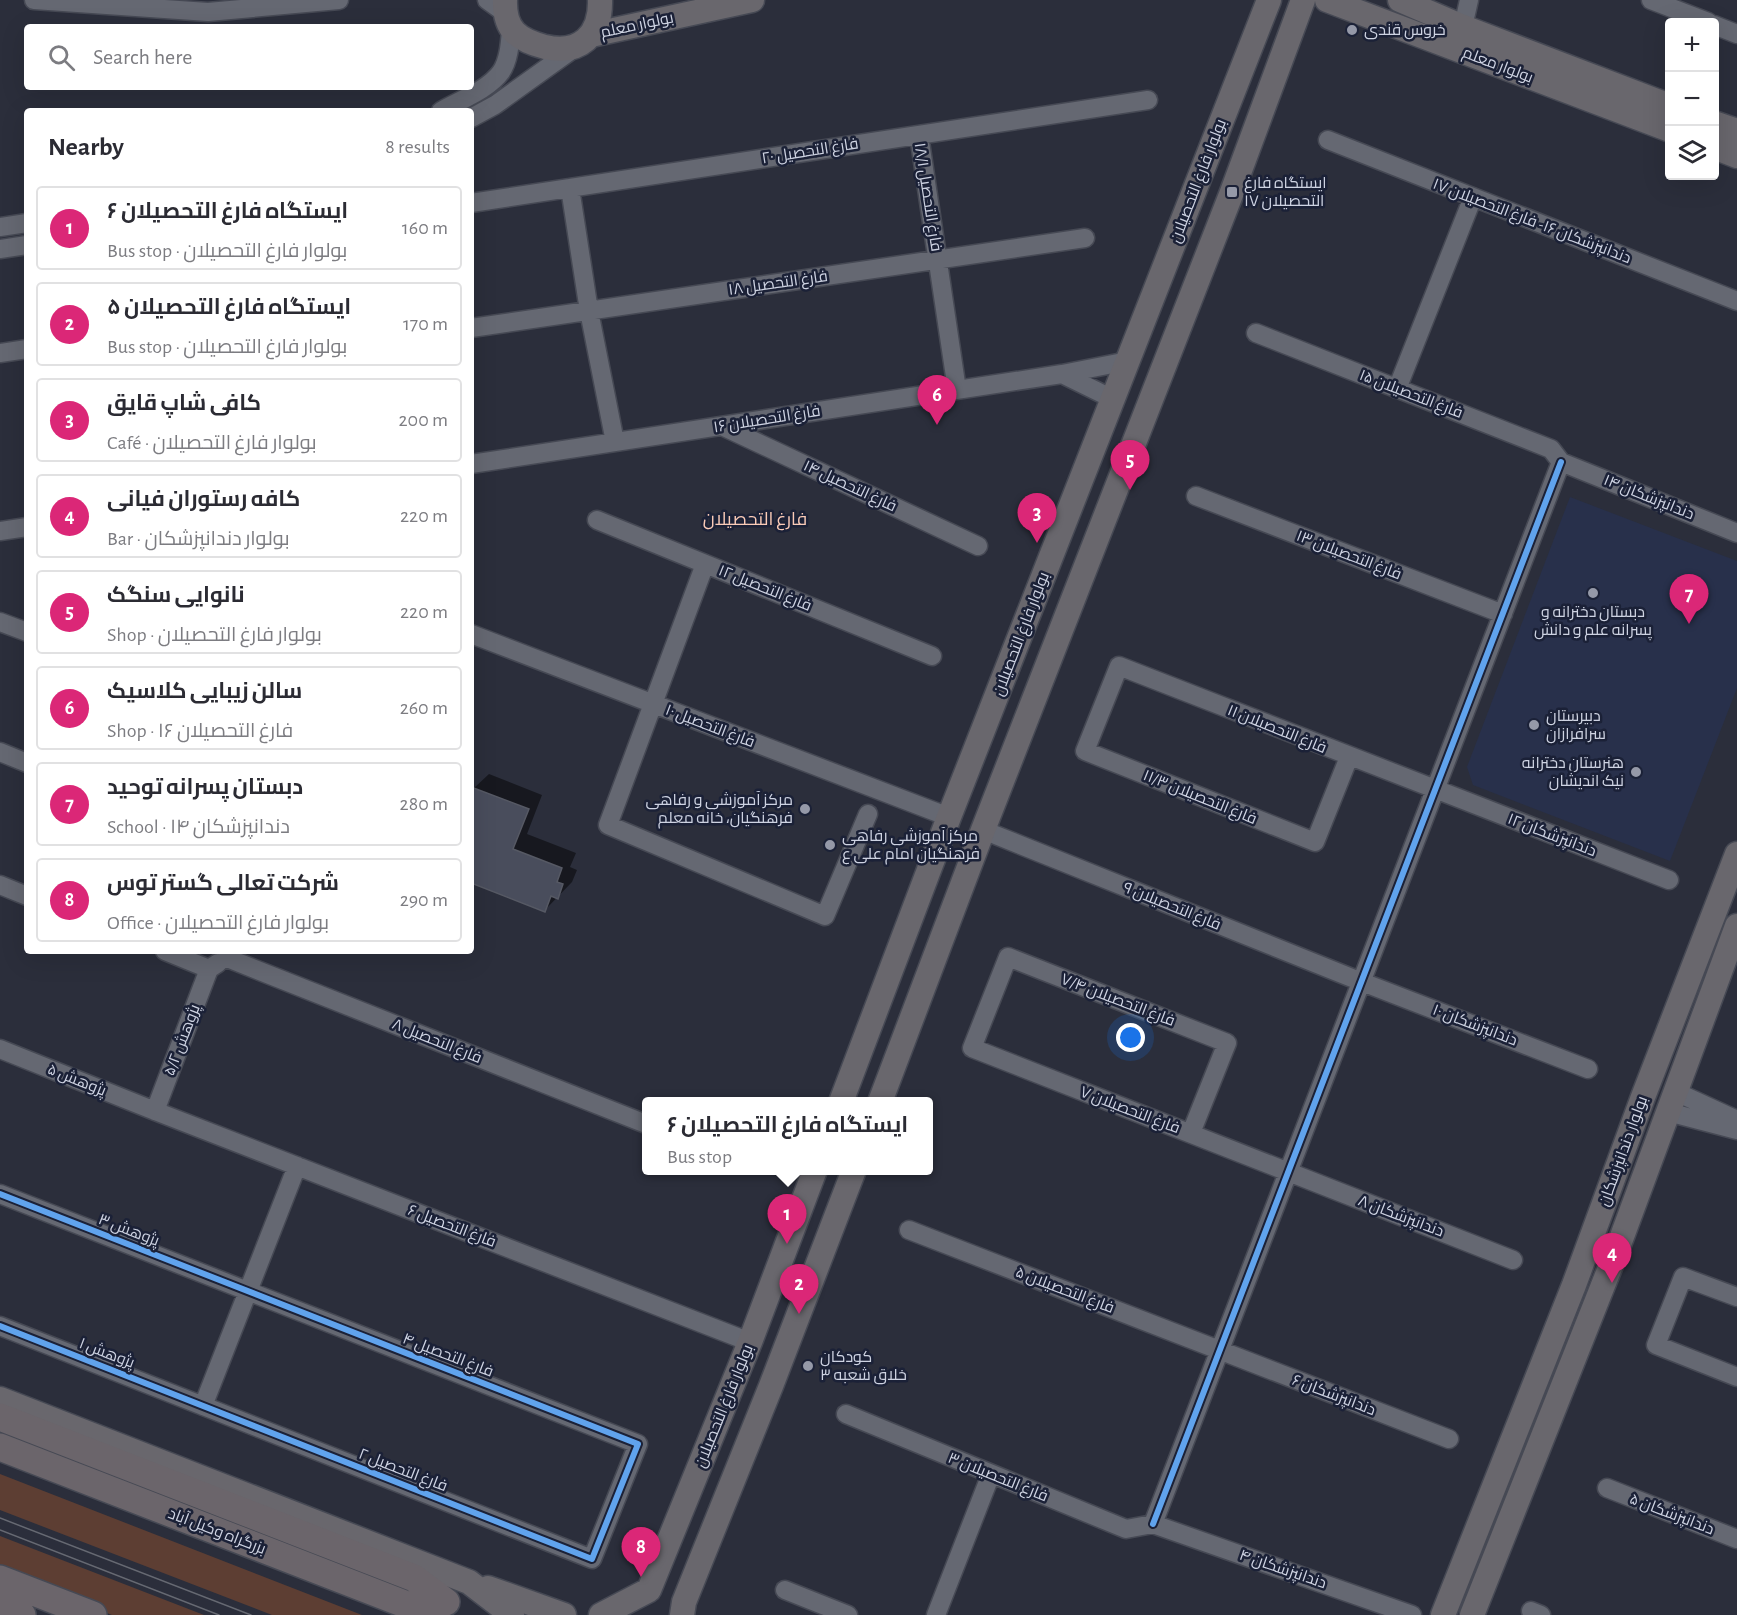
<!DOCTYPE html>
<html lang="en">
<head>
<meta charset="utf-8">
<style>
	:root { --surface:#fff; --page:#f7f7f7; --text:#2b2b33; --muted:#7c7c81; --line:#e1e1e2; --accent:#db2777 }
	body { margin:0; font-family:"Alegreya Sans",Cairo,sans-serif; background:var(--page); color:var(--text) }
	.controls { position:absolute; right:18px; top:18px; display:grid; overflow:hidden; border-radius:6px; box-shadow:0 6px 24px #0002 }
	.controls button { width:54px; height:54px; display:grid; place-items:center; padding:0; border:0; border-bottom:2px solid var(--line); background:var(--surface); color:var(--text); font:30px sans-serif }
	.you { position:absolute; left:1131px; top:1038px; width:21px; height:21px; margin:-15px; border:4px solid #fff; border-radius:50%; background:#1a73e8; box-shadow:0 0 0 9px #1a73e833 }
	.badge { display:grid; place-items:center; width:39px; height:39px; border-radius:50%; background:var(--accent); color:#fff; font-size:20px; font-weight:700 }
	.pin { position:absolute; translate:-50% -50px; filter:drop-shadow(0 2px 3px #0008) }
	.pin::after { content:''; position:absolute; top:32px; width:21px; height:18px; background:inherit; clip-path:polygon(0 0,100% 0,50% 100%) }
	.popup { position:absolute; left:642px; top:1097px; width:291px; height:78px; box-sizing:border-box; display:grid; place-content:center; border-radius:6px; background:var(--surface); filter:drop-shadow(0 2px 4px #0005); font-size:20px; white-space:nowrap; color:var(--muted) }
	.popup b { font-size:22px; color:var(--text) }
	.popup::after { content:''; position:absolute; left:50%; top:100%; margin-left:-12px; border:12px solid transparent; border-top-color:var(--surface) }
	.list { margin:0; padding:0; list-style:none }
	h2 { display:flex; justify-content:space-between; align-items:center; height:78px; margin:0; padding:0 24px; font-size:26px }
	h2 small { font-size:20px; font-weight:400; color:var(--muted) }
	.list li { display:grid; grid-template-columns:39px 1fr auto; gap:18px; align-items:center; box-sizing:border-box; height:84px; margin:0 12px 12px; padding:0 12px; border:2px solid var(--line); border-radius:6px }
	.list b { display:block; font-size:22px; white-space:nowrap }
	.list p { margin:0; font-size:20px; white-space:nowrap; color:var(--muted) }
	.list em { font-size:20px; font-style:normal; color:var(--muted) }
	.icon { flex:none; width:33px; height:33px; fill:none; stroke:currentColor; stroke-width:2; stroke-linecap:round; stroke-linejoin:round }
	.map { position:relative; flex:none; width:1737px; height:1615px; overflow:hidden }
	.search { position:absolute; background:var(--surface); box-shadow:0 6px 24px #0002; left:24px; top:24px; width:450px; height:66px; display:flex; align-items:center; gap:15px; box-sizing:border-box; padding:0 21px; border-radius:6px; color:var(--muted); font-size:22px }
	.panel { position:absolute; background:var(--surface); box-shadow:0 6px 24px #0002; left:24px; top:108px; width:450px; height:846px; border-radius:6px }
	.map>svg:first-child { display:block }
</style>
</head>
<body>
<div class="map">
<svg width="1737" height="1615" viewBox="0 0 1737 1615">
	<rect width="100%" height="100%" fill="#2b2e3b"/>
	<path fill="#28304b" d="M1570,497L1737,561V688L1670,861L1473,785L1467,767Z"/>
	<path fill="#5d3e33" d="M0,1474L362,1615H272L0,1510Z
		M0,1536L204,1615H112L0,1572Z"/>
	<path fill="#0007" d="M489,774L542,795L527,834L576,853L570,867L577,870L572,882L545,910L471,882V796L474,788Z"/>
	<path fill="#494d5c" stroke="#565964" stroke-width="1.5" d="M471,787L529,809L513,849L562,868L557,882L563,884L558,899L551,896L545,912L471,883Z"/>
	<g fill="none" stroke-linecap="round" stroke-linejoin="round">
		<g stroke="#464954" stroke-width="21">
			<path id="minor" d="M34,0L208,12L339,0
				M487,0L505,13
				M1651,0L1708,22
				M1714,25L1737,34
				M1463,27L1469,0
				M441,111C460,100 488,90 501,72C509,60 510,43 511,30
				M471,118L495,105L576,47
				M919,135L957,390
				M1328,140L1737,301
				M570,188L589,311L615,442
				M471,203L1148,100
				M0,227L27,223
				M0,249L27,245
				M471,328L1085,238
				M1256,333L1551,449L1561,462L1737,533
				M0,353L27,349
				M1062,374L1113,399
				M1397,389L1473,197
				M722,426L978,546
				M471,464L1062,374L1128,361
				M1196,496L1503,614
				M597,520L932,656
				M0,531L27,527
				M705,564L608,825L825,916L868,814
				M0,622L27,632
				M471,634L949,817
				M0,752L27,763
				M1349,757L1315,842L1085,751L1119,666C1302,738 1485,810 1669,880
				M983,830L1362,982L1588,1069
				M0,885L27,896
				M165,951L209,969L218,963
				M227,958L646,1124
				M0,1049L155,1111L750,1342
				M1674,1091L1737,1120
				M155,1111L209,969
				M1668,1112L1737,1130
				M1191,1133L1227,1043L1008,957L972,1048L1513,1260
				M0,1194L638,1444L592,1559L0,1326
				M909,1230L1449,1439
				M1737,1297L1683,1277L1656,1345L1737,1377
				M203,1406L297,1166
				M846,1414L1126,1529L1153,1524L1412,1615
				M1607,1488L1737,1539
				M1153,1524L1561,462
				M785,1590L848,1615
				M1531,1611L1541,1615
				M936,1615L991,1474"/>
		</g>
		<g stroke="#464954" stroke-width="27">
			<path id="major" d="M505,0C504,30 518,40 545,47C580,55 601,35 600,0
				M1327,0L1670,130
				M1400,0L1463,27L1670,106
				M591,35L752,0
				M1714,123L1737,131
				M1714,147L1737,156
				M841,1102L949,817L1269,0
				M880,1102L983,830L1232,192L1303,0
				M0,1399L469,1582L512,1615
				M488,1588L564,1615
				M601,1615L649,1590L750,1342L815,1170
				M682,1615L684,1602L771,1386L854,1170
				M1443,1615L1574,1285L1643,1097L1737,854
				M1472,1615L1617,1250L1737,926"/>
		</g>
		<g stroke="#464954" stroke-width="30">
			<path id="highway" d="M0,1417L414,1578L446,1602
				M0,1447L433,1615
				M0,1579L93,1615
				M0,1606L22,1615"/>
		</g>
		<use href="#minor" stroke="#656872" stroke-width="18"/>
		<use href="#major" stroke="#69676d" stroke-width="24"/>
		<use href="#highway" stroke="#6b656b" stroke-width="27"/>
		<path stroke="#666972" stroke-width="1.5" d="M0,1518L251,1615
			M0,1530L219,1615"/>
		<g stroke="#1b2137" stroke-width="10">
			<path id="cycleway" d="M0,1194L638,1444L592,1559L0,1326
				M1153,1524L1561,462"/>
		</g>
		<use href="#cycleway" stroke="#60a3ed" stroke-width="6"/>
	</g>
	<g fill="#9599a8" stroke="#1b2137" stroke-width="2">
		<circle cx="1352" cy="30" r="6"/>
		<rect x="1226" y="186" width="12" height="12" rx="3"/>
		<circle cx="1593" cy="593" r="6"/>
		<circle cx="1534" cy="725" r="6"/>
		<circle cx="1636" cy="772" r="6"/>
		<circle cx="805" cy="809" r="6"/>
		<circle cx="830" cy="845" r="6"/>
		<circle cx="808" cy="1366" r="6"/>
	</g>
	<g text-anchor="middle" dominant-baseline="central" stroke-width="5" stroke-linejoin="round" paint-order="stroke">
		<g font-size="16" fill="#ced3e2" stroke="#1b2137">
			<text transform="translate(637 25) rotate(-12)">بولوار معلم</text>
			<text transform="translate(1498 65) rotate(21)">بولوار معلم</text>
			<text transform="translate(810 151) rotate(-9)">فارغ التحصیل ۲۰</text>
			<text transform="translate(1198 181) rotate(-69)">بولوار فارغ التحصیلان</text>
			<text transform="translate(928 197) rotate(81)">فارغ التحصیل ۱۸/۱</text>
			<text transform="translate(1532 221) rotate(21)">دندانپزشکان ۱۶- فارغ التحصیلان ۱۷</text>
			<text transform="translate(778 283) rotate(-8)">فارغ التحصیل ۱۸</text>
			<text transform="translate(1411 394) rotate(21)">فارغ التحصیلان ۱۵</text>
			<text transform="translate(767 419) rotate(-9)">فارغ التحصیلان ۱۶</text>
			<text transform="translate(850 486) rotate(25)">فارغ التحصیل ۱۴</text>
			<text transform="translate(1649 497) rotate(22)">دندانپزشکان ۱۴</text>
			<text transform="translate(1349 555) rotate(21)">فارغ التحصیلان ۱۳</text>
			<text transform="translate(765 588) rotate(22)">فارغ التحصیل ۱۲</text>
			<text transform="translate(1021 634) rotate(-69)">بولوار فارغ التحصیلان</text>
			<text transform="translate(710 726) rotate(21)">فارغ التحصیل ۱۰</text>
			<text transform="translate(1277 729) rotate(22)">فارغ التحصیلان ۱۱</text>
			<text transform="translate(1200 797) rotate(22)">فارغ التحصیلان ۱۱/۳</text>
			<text transform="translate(1552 835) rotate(21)">دندانپزشکان ۱۲</text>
			<text transform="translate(1172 906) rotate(22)">فارغ التحصیلان ۹</text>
			<text transform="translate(1118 1000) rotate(21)">فارغ التحصیلان ۷/۴</text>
			<text transform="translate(1475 1025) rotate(21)">دندانپزشکان ۱۰</text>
			<text transform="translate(182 1040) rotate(-69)">پژوهش ۵/۲</text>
			<text transform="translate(437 1041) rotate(22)">فارغ التحصیل ۸</text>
			<text transform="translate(77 1080) rotate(22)">پژوهش ۵</text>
			<text transform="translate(1130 1110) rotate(21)">فارغ التحصیلان ۷</text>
			<text transform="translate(1623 1151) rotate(-70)">بولوار دندانپزشکان</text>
			<text transform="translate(1401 1216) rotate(21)">دندانپزشکان ۸</text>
			<text transform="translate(452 1226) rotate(21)">فارغ التحصیل ۶</text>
			<text transform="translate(129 1230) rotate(21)">پژوهش ۳</text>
			<text transform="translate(1065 1290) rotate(21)">فارغ التحصیلان ۵</text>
			<text transform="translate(107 1353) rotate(21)">پژوهش ۱</text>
			<text transform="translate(448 1355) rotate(21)">فارغ التحصیل ۴</text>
			<text transform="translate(1334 1395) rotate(21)">دندانپزشکان ۶</text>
			<text transform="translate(724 1406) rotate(-68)">بولوار فارغ التحصیلان</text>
			<text transform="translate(403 1470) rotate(21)">فارغ التحصیل ۲</text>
			<text transform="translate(998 1477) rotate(22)">فارغ التحصیلان ۳</text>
			<text transform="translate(1672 1514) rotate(21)">دندانپزشکان ۵</text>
			<text transform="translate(217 1531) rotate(21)">بزرگراه وکیل آباد</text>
			<text transform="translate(1283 1569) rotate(19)">دندانپزشکان ۴</text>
		</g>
		<g font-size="16" fill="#ced3e2" stroke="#1b2137" text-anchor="start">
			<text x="1364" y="30">خروس قندی</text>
			<text x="1244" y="183">ایستگاه فارغ<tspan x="1244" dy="18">التحصیلان ۱۷</tspan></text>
			<text x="1593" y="612" text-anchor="middle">دبستان دخترانه و<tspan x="1593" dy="18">پسرانه علم و دانش</tspan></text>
			<text x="1546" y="716">دبیرستان<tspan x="1546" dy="18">سرافرازان</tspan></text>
			<text x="1624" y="763" text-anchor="end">هنرستان دخترانه<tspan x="1624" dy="18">نیک اندیشان</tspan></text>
			<text x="793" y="800" text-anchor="end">مرکز آموزشی و رفاهی<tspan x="793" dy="18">فرهنگیان، خانه معلم</tspan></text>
			<text x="842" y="836">مرکز آموزشی رفاهی<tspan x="842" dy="18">فرهنگیان امام علی ع</tspan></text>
			<text x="820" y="1357">کودکان<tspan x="820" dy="18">خلاق شعبه ۳</tspan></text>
		</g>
		<g font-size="18" fill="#facbb7" stroke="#1b2137">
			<text x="755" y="520">فارغ التحصیلان</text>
		</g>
	</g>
</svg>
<div class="controls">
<button>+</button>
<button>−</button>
<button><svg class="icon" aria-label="layers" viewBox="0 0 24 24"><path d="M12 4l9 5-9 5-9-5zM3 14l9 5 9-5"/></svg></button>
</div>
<div class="you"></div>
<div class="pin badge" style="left:787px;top:1244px">1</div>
<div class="popup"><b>ایستگاه فارغ التحصیلان ۶</b>Bus stop</div>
<div class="pin badge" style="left:799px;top:1314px">2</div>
<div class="pin badge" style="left:1037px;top:543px">3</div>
<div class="pin badge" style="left:1612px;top:1283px">4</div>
<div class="pin badge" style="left:1130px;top:490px">5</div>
<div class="pin badge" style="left:937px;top:425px">6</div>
<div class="pin badge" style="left:1689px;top:624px">7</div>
<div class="pin badge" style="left:641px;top:1577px">8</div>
<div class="search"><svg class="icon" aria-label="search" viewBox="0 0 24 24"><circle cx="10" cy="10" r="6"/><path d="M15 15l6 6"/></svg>Search here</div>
<section class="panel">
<h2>Nearby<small>8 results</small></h2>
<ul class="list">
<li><span class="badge">1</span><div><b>ایستگاه فارغ التحصیلان ۶</b><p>Bus stop · بولوار فارغ التحصیلان</p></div><em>160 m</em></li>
<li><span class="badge">2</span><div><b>ایستگاه فارغ التحصیلان ۵</b><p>Bus stop · بولوار فارغ التحصیلان</p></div><em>170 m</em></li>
<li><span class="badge">3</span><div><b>کافی شاپ قایق</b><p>Café · بولوار فارغ التحصیلان</p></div><em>200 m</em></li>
<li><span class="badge">4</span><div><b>کافه رستوران فیانی</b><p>Bar · بولوار دندانپزشکان</p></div><em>220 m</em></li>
<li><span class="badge">5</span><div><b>نانوایی سنگک</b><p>Shop · بولوار فارغ التحصیلان</p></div><em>220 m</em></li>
<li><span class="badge">6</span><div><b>سالن زیبایی کلاسیک</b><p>Shop · فارغ التحصیلان ۱۶</p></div><em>260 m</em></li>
<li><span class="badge">7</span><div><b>دبستان پسرانه توحید</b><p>School · دندانپزشکان ۱۴</p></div><em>280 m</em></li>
<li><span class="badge">8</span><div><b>شرکت تعالی گستر توس</b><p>Office · بولوار فارغ التحصیلان</p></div><em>290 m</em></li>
</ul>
</section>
</div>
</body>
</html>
